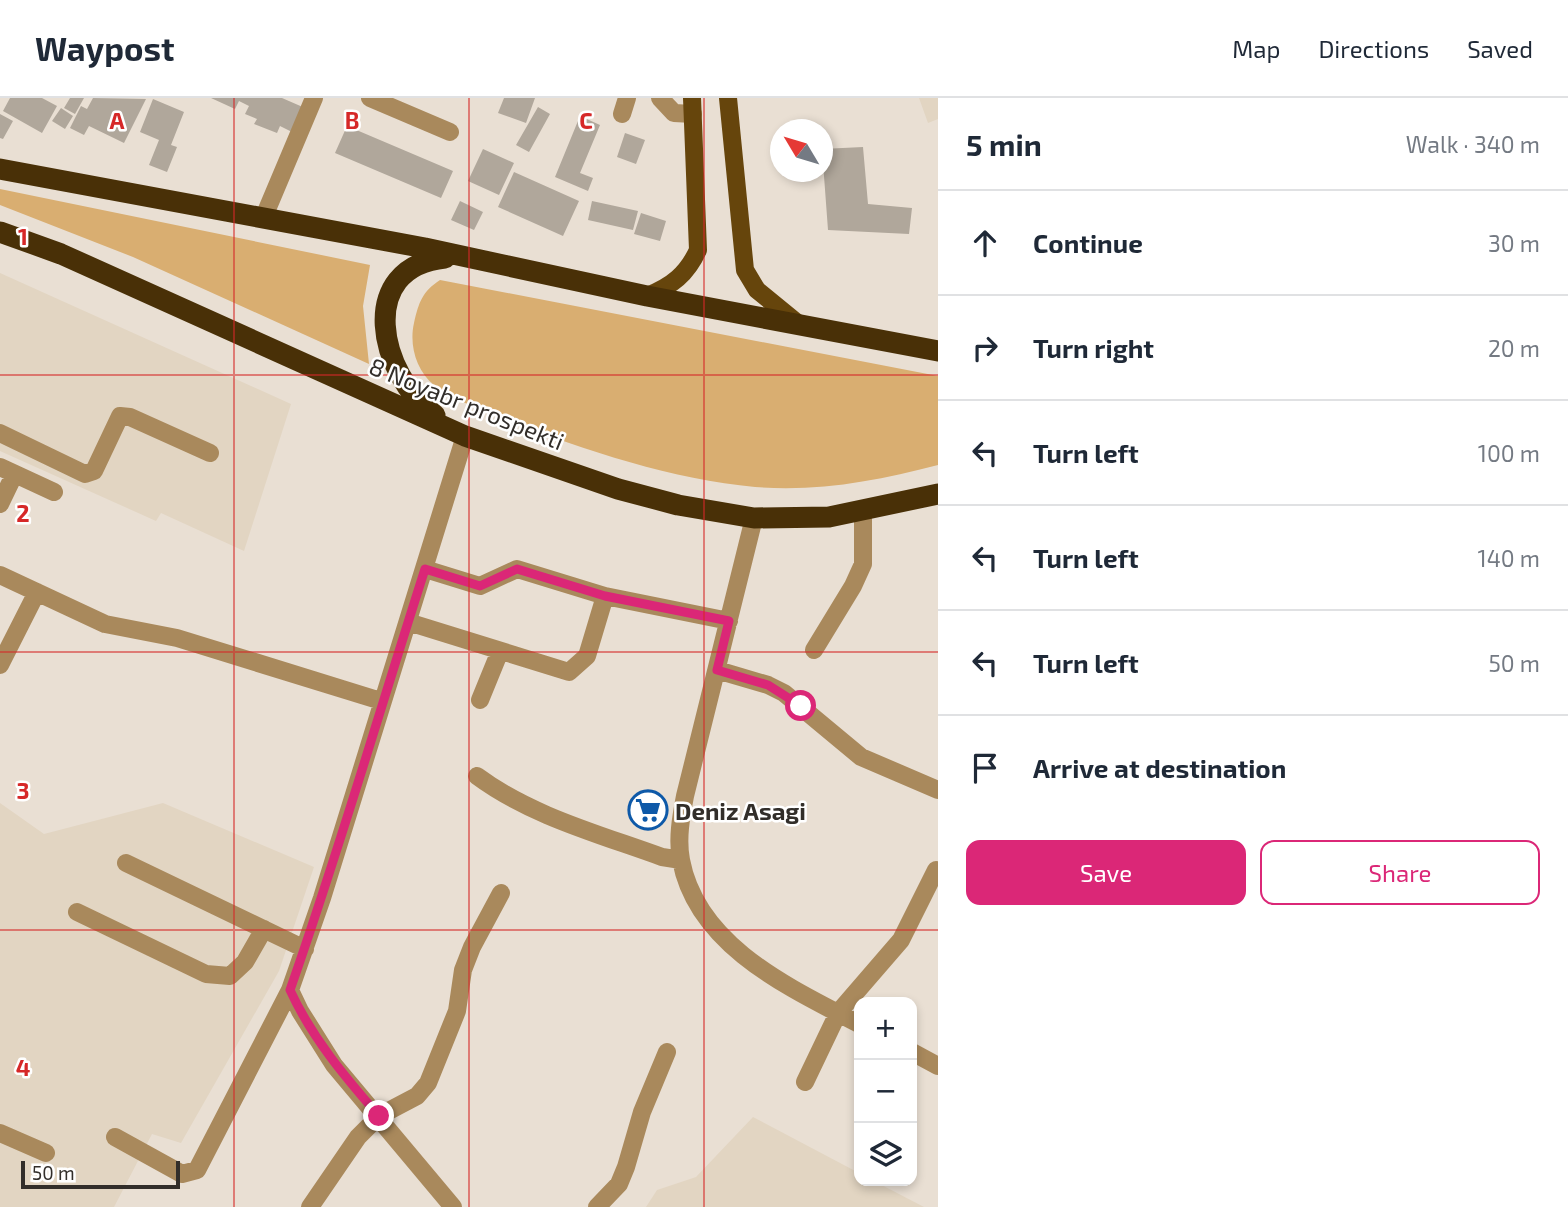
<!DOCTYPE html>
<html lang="en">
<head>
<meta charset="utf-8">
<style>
	:root { --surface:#fff; --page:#f6f6f7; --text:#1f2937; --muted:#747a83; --line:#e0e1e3; --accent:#db2777 }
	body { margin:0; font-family:"Exo 2",sans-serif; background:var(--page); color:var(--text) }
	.controls { position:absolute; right:21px; bottom:21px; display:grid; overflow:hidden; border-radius:14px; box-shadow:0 4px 10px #0003 }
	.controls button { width:63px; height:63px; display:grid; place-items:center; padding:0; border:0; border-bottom:2px solid var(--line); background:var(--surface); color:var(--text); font:35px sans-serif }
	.compass { position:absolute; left:770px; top:21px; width:63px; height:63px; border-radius:50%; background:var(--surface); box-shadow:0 4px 10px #0003; rotate:308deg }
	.scale { position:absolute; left:21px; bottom:18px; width:159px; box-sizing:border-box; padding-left:7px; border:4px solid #322e2a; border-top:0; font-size:19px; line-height:24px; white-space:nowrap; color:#322e2a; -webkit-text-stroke:5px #fff; paint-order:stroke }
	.stop { position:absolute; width:21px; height:21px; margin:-16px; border:5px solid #db2777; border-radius:50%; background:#fff }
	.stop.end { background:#db2777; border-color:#fff; box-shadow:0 2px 7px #0008 }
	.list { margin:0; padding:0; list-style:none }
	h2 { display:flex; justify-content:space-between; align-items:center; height:91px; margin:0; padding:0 28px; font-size:30px }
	h2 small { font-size:23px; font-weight:400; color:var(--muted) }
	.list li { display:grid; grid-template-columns:46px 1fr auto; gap:21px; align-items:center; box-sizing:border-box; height:105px; padding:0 28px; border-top:2px solid var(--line) }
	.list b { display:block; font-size:26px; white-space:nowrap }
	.list em { font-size:23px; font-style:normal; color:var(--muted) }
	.actions { display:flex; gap:14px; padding:21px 28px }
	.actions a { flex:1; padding:16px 0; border:2px solid var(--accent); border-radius:14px; text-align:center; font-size:24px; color:var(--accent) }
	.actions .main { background:var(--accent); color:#fff }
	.icon { flex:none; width:38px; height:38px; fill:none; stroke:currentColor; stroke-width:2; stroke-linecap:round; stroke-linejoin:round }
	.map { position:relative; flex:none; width:938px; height:1109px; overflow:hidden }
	header { display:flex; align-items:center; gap:42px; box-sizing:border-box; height:98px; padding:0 35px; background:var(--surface); border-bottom:2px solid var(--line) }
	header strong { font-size:33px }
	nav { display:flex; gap:38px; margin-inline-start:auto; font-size:24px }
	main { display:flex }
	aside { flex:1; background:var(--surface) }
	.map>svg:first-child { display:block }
</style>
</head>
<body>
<header>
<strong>Waypost</strong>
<nav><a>Map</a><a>Directions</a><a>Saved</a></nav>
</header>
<main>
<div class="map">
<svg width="938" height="1109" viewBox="0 0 938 1109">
	<rect width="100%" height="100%" fill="#e9dfd3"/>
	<path fill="#e2d5c2" d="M919,0H938V21L928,25Z
		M0,175L291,306L244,453L161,415L156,423L0,353Z
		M0,705L44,736L163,705L314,769L279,873L181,1045L152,1036L114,1109H0Z
		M753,1019L859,1075V1083H874L924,1109H646L657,1092L696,1079Z"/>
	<path fill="#d9ae71" d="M0,91L370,167L363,208L369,266L133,159L0,107Z
		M440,182L938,278V367C877,383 818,394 755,389C667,381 567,347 486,313C469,306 448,300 434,287C416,272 409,247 414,225C419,204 422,194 440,182Z"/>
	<path fill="#b0a79b" d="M10,0H42L57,8L42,35L3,13Z
		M70,0H84L75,16L64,10Z
		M93,0L146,1L124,45L89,28L84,37L70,30L81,8L87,11Z
		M211,0H282L305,10L294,35L280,28L277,35L254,26L257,21L245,16L249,8L239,3L235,11Z
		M504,0H535L526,25L498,15Z
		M153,1L184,14L171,47L177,49L167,74L149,67L159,42L140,34Z
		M538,9L550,16L529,54L516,47Z
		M61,10L73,18L65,31L52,23Z
		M0,16L13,23L3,41L0,40Z
		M580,18L600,27L580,75L593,80L588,93L555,79Z
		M347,28L453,73L441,100L335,55Z
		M625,35L645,42L636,66L617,59Z
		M863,49L868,106L912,110L909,136L828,132L822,51Z
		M483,51L514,65L499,97L468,83Z
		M514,74L579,103L563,138L498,109Z
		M460,103L483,114L474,132L451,122Z
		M592,103L638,113L633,132L588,122Z
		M641,115L666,123L660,143L634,136Z"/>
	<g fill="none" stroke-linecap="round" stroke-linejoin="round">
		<path stroke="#a9895c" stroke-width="18" d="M370,0L450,34
			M660,0L674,15L693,16
			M622,16L627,0
			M263,121L314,0
			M0,335L85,376L94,373L120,318L130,319L210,355
			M0,369L54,394
			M0,406L14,377
			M754,420L685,698C681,719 677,741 681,762C697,848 790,890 859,926
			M425,471L480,488L517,471L605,498L729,523
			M0,477L105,526L177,540L381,603
			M408,524L569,574L587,558L605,498
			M814,552L853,488L863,466V413
			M0,567L37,494
			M717,572L768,587L784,595L861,659L938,692
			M480,602L500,553
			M477,678C531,718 599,736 662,759L681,762
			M126,765L305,851
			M77,814L206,876L230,878L245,864L264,831
			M912,954L938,968
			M805,984L838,915L901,842L936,772
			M0,1035L46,1055
			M115,1039L182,1076L197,1072L290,892
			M310,1109L358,1039L379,1018L417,998L428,985L457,913L463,872L472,849L501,795
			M453,1109L334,967L300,913L290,892L322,800L465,338
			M597,1109L619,1086L626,1069L642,1014L667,954"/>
		<path stroke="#66450c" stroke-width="18" d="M728,0L745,172L757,192L801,228
			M647,198C672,188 687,176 698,152L692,0"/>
		<path stroke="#493007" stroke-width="21" d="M0,71L425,150L647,198L938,253
			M0,134L61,156L465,338L618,391L678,407L754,420L829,419L938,396
			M435,317C379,278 355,169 445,160"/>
	</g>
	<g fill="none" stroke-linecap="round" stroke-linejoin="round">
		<path stroke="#db2777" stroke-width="9" d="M379,1018C345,979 312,940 290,892C339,753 380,611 425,471L480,488L517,471L605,498L729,523L717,572L768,587L801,608"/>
	</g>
	<path fill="none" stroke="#d62828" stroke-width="2" stroke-opacity="0.55" d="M234,0V1109M469,0V1109M704,0V1109M0,277H938M0,554H938M0,832H938"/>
	<defs>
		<g id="supermarket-ring" transform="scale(2.0125)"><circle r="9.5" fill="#fff" stroke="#0e59a8" stroke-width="1.5"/><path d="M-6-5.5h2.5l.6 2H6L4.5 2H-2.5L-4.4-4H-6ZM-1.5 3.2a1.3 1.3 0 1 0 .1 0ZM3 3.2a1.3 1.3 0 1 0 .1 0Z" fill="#0e59a8"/></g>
	</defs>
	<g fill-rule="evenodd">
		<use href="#supermarket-ring" x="648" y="712"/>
	</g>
	<g text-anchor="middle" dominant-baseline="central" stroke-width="5" stroke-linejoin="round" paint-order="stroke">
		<g font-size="24" fill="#322e2a" stroke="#fff">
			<text transform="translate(467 305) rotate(22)">8 Noyabr prospekti</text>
		</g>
		<g font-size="24" font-weight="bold" fill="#322e2a" stroke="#fff" text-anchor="start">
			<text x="675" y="712">Deniz Asagi</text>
		</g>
	</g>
	<g font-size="23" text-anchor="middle" font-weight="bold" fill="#d62828" stroke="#fff" stroke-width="5" stroke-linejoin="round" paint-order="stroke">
		<text x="117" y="31">A</text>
		<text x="352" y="31">B</text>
		<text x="586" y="31">C</text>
		<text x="23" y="147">1</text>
		<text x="23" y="424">2</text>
		<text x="23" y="701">3</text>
		<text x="23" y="978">4</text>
	</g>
</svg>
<div class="controls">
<button>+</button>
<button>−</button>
<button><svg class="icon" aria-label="layers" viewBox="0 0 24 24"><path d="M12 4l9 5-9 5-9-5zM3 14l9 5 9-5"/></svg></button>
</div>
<svg class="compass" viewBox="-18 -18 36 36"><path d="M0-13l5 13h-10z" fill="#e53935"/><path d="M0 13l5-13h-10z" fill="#747a83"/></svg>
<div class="scale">50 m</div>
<div class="stop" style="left:801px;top:608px"></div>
<div class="stop end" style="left:379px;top:1018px"></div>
</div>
<aside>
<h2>5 min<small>Walk · 340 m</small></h2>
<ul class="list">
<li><svg class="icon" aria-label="ahead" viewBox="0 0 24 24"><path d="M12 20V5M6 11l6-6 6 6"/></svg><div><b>Continue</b></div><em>30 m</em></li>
<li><svg class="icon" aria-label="right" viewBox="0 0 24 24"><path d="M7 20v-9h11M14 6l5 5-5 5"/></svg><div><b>Turn right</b></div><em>20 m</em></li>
<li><svg class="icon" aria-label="left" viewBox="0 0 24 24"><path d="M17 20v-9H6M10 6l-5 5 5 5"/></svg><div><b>Turn left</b></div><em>100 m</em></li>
<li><svg class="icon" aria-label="left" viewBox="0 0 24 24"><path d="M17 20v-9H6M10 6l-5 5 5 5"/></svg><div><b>Turn left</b></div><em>140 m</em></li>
<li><svg class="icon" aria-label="left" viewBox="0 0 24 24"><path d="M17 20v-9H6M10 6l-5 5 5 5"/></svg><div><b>Turn left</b></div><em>50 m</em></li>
<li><svg class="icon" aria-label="arrive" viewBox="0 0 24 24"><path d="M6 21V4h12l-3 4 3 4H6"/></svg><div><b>Arrive at destination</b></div></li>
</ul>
<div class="actions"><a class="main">Save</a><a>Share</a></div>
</aside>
</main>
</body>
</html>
